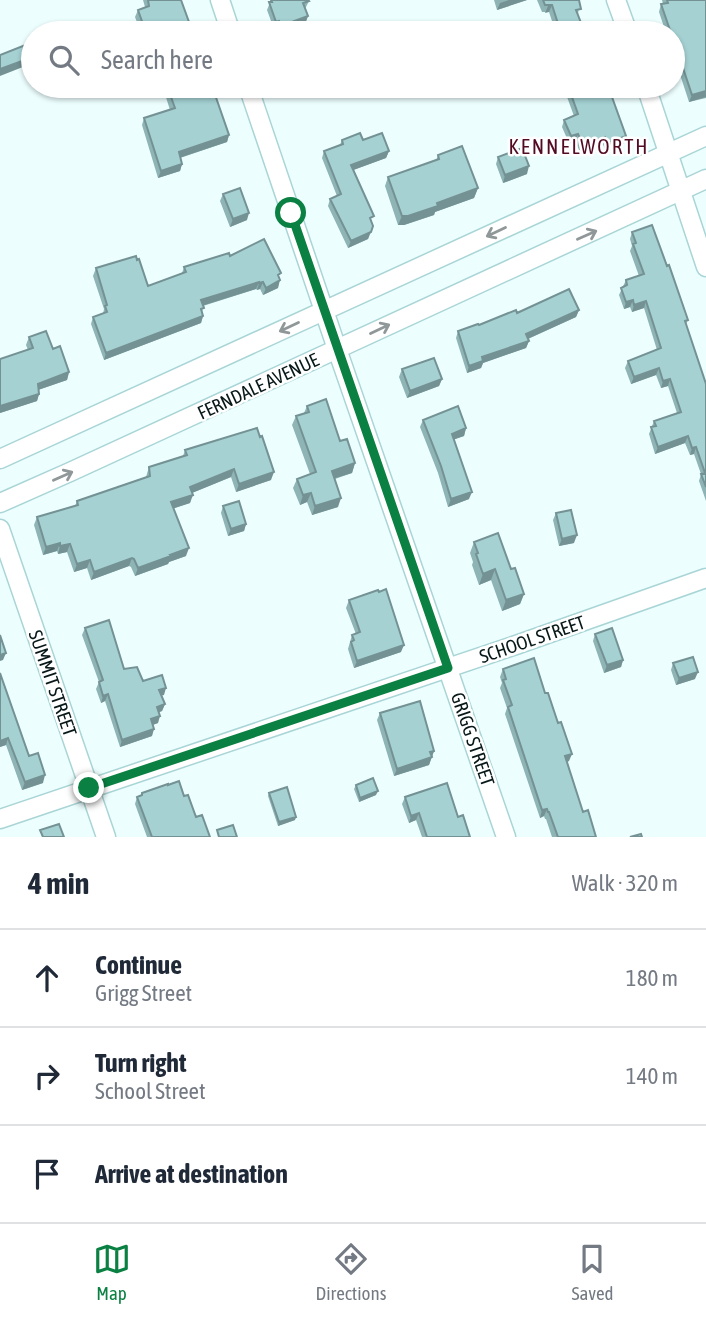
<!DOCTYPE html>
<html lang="en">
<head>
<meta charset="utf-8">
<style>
	:root { --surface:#fff; --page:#f6f6f7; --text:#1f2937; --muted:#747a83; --line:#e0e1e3; --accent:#0b8043 }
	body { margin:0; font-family:"Asap Condensed",sans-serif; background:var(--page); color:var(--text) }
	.stop { position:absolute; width:21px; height:21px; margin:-16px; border:5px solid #0b8043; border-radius:50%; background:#fff }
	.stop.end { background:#0b8043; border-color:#fff; box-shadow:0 2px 7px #0008 }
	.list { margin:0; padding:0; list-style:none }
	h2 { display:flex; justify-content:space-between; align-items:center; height:91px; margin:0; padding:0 28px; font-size:30px }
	h2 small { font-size:23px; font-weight:400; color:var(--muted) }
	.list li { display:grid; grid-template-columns:46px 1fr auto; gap:21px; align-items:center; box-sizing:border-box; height:98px; padding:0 28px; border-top:2px solid var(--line) }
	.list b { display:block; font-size:26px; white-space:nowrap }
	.list p { margin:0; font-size:23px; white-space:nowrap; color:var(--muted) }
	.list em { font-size:23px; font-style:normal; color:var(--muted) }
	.icon { flex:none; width:38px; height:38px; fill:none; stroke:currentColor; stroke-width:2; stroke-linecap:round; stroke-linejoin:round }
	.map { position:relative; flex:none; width:706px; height:837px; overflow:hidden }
	.search { position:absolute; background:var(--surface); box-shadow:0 2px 5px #0004; left:21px; right:21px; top:21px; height:77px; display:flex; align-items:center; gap:18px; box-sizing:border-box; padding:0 24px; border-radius:38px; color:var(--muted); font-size:26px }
	.sheet { height:385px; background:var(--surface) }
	nav { display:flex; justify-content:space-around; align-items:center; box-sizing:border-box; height:98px; border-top:2px solid var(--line); background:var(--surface); font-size:19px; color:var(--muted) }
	nav a { display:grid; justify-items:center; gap:4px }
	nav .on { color:var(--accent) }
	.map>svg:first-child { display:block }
</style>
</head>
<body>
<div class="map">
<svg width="706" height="837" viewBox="0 0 706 837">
	<rect width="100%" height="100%" fill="#edfeff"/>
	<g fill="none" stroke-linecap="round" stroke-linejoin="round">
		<g stroke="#a9d5d6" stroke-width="21">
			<path id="minor" d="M220,0L231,33
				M616,0L628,33
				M248,86L337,349L506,837
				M646,86L706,267
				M0,459L706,136
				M0,503L70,472L706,179
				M0,529L106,837
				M0,819L516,645L706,578"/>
		</g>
		<use href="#minor" stroke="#fff" stroke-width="18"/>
	</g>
	<path fill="#8eb4b5" d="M143,0H181L193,33H146L145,32L141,33L135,17L138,10L145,7Z
		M271,0L309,1L305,9L308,16L305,24L278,33L276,28L274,29L267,10Z
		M494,0H527L497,10Z
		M537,0H579L578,16L585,33H556L549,12H542Z
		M662,0H706V98L689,102L673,53V33H666L659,12L661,4H663Z
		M133,86H212L229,135L227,142L180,158L182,164L180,171L158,178L142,125L144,118L170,110L163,88L136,96Z
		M290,86H318L293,95Z
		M520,86H545L522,93Z
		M563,86H608L626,136L624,143L605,150L603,144L580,152L575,141L569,143L562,127L564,120L574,116Z
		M342,140H363L389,151L386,158L353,170L372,223L368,239L348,248L328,206L330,199L337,196L322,158L324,151L340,145Z
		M438,155L478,188L474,198L435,212L434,215L404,225H398L385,186L388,177L436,161Z
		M498,157L527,174L503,183L496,164Z
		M223,194L247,220L230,227L220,201Z
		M632,232L688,320L686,324L706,384V501L699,481L701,474L694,454L690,455L685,443L655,454L649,434L654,421L677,413L668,386L661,388L656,375L631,384L625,368L628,361L657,350L644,308L632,312L630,307L624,309L619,295L626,280L639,276L630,251L632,246L630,239Z
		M230,256L279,278L278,288L263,295L260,289L257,290L256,289L203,306L202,313L203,316L201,323L104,360L91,324L93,317L103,314L104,309L93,276L96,268L148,286L182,273L184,267Z
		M579,310L576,317L528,339L529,341L526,348L483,363L481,368L467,373L456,338L458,331L517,313Z
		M29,337L53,349L69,372L67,380L38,390L39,394L37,401L0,413V359L28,350L26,345Z
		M402,369L442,379L439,386L407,398L399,377Z
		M307,406L340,441L355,463L352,473L335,479L338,507L312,515L307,502L300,505L293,488L297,479L310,474L292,425L296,416L304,413Z
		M423,420L466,428L464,436L454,439L469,499L448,507L438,473L420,427Z
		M185,450L271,480L236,492L231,477L192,493L190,503L174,508L186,556L169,562L168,564L135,576L131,567L129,566L91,580L87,568L74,572L67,552L58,554L57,551L43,555L34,525L37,517L75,506L77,501L146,477L149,467L183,456Z
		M223,506L246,524L244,531L228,536L221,513Z
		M556,513L574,543L559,546L553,520Z
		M474,542L511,569L524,594L520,604L502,611L491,580L479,585L472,565L473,562L470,553Z
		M349,600L401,652L354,668L348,649L352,635L356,634L346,608Z
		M85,628L124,669L164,695H161L165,704L162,711L159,712L158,723L153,725L152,736L120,747L105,701L101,703L96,689L99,682L82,635Z
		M595,634L623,660L621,667L604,673L593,641Z
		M673,663L695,679L676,685L671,670Z
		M503,669L545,693L569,761L567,762L583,812L596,837H552L546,819H545L544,816L540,818L505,714L507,708L500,688L502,683L500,677Z
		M0,673L29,756L43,783L22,790L6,745L0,747Z
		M380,713L434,751L429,765L394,776L377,720Z
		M168,785L184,796L210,837H147L135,804L137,797L140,796L142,793Z
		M356,785L376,795L359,802L354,789Z
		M269,793L295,820L278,826L268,796Z
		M405,797L458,817L470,837H422L416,820L409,823L402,804Z"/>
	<path fill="#749294" d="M509,0H527L497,10L500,3Z
		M552,5L549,12L545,13L548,6Z
		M308,16L305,24L278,33L281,26Z
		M148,25L145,32L142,33L144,27Z
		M33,57V63L0,76V69Z
		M149,86H164L163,88L136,96L138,89Z
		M300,86H318L293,95L295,87Z
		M525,86H545L522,93Z
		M706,91V97L689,102L692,95Z
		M578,134L575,141L569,143L571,136Z
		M229,135L227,142L176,159L179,152Z
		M626,136L624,143L605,150L608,143Z
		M605,137L603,144L580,152L583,145Z
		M389,151L386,158L348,172L351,165Z
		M182,164L180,171L158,178L161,171Z
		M529,166L527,174L503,183L505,175Z
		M478,188L474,198L435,212L434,215L404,225H398L402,216Z
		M249,213L247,220L230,227L233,219Z
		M371,232L368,239L348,248L351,241Z
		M280,280L278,288L263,295L266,288Z
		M259,282L256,289L198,307L201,300Z
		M263,282L260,289L257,290L259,283Z
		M633,300L630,307L624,309L626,302Z
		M646,301L644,308L632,312L634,305Z
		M579,310L576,317L523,341L526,334Z
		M203,316L201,323L104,360L106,353Z
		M529,341L526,348L483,363L481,368L467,373L469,366L482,357Z
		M659,368L656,375L631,384L634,377Z
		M69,372L67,380L35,391L38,384Z
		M442,379L439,386L407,398L410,391Z
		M670,379L668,386L661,388L663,381Z
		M39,394L37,401L0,413V406Z
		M466,428L464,436L450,441L452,434Z
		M688,436L685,443L655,454L658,447Z
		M696,447L694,454L690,455L692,448Z
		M355,463L352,473L329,480L332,471Z
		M234,469L231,477L187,495L190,487Z
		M274,472L271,480L236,492L239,484Z
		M472,492L469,499L448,507L451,499Z
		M311,493L307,502L300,505L303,495Z
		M193,495L190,503L169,510L171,502Z
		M341,498L338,507L312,515L315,506Z
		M246,524L244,531L228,536L231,529Z
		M577,535L574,543L559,546L562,539Z
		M60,543L57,551L43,555L46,547Z
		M70,544L67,552L58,554L60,546Z
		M189,548L186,556L169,562L168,564L135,576L138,568Z
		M132,558L129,566L91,580L94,572Z
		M90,560L87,568L74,572L77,564Z
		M495,569L491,580L479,585L483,574Z
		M524,594L520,604L502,611L506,600Z
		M404,645L401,652L354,668L357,661Z
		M6,653L3,660L0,661V655Z
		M623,660L621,667L604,673L607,665Z
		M698,672L695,679L676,685L679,678Z
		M166,688L164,695L156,697L159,690Z
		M108,694L105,701L101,703L103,696Z
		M165,704L162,711L155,714L157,707Z
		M160,716L158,723L149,726L151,719Z
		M154,729L152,736L120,747L122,740Z
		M8,738L6,745L0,747V741Z
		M434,751L429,765L394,776L397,769Z
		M572,754L569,761L562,763L565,756Z
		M45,775L43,783L22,790L25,782Z
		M378,791L376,795L359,802L360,798Z
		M547,809L544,816L540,818L542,810Z
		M419,813L416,820L409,823L411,816Z
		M296,817L295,820L278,826L279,822Z"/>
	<path fill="#a5d1d3" stroke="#749294" stroke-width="2" d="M148,0H181L193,33H151L148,25L144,27L138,10L149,6Z
		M271,0H308L309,1L303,3L308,16L281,26L279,21L276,22L269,2H272Z
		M543,0H579L581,9L576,10L585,33H561L552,5H545Z
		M667,0H706V91L692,95L673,38V33H671L661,4L668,3Z
		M33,42V57L0,69V55Z
		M137,86H149L138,89Z
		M167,86H212L229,135L179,152L182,164L161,171L144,118L175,108Z
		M568,86H608L626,136L608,143L605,137L583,145L578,134L571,136L564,120L578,114Z
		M360,133L363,140L382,133L389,151L351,165L374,216L370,218L373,226L371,232L351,241L330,199L341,194L324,151L343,144L342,140Z
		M462,146L478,188L437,203L438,206L408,216H402L388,177L439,159L438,155Z
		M522,148L529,166L505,175L498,157Z
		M240,188L249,213L233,219L223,194Z
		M652,225L667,266L669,265L688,320L685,321L706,384V487L701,474L705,473L696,447L692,448L688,436L658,447L651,427L656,426L654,421L681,412L670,379L663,381L659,368L634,377L628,361L661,348L646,301L634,305L633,300L626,302L621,288L627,285L626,280L644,274L633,244L636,243L632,232Z
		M264,239L281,273L278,275L280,280L266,288L263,282L259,283V282L201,300L204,308L201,309L203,316L106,353L93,317L107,312L105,306L107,305L96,268L136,256L137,260L139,259L148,286L186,272L184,267L229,253L230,256Z
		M569,289L579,310L526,334L529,341L482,357L483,361L469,366L458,331L478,324L479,325L516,310L517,313Z
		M46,331L53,349L60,346L69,372L38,384L39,394L0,406V359L33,348L29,337Z
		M434,358L442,379L410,391L402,369Z
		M326,399L340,441L347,439L355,463L332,471L341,498L315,506L311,493L303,495L297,479L316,472L296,416L309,412L307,406Z
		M458,406L466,428L452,434L472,492L451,499L441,466L423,420Z
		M257,428L260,437L262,436L274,472L239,484L234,469L190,487L193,495L171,502L189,548L170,555L171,556L138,568L134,559L132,558L94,572L90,560L77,564L70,544L60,546V543L46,547L37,517L78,505L77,501L150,476L149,467L187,455L185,450Z
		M239,501L246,524L231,529L223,506Z
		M571,510L577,535L562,539L556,513Z
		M498,533L511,569L515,568L524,594L506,600L495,569L483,574L476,554L478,553L474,542Z
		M386,589L404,645L357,661L351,642L354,640L352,635L360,632L349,600L378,590L379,592Z
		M109,620L124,669L137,667L143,681L162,675L166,688L159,690L165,704L157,707L160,716L151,719L154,729L122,740L108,694L103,696L99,682L103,680L85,628Z
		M612,628L623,660L607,665L595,634Z
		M0,635L6,653L0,655Z
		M693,657L698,672L679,678L673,663Z
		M534,658L545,693H548L558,723L561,722L572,754L565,756L583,812L588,810L596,837H558L549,812H548L547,809L542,810L508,707L512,705L503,680L506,679L503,669Z
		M0,673L29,756L38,753L45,775L25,782L8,738L0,741Z
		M420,701L434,751L430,752L432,757L397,769L380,713Z
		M373,778L378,791L360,798L356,785Z
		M179,781L184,796L188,795L196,817L202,815L210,837H152L137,797L142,795V793L168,784V785Z
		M447,783L458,817L463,815L470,837H427L419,813L411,816L405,797Z
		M287,787L296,817L279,822L269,793Z
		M59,824L64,837H43L40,830Z
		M233,825L237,837H219L217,830Z
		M641,834L642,837H630Z"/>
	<defs><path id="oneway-shaft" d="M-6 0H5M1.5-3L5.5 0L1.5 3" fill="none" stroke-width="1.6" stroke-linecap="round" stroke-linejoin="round" transform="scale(1.75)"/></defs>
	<g stroke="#909798">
		<use href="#oneway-shaft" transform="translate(496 232) rotate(155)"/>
		<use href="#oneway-shaft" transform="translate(587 235) rotate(-24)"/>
		<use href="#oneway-shaft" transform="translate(289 327) rotate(155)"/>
		<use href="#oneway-shaft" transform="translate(380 329) rotate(-25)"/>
		<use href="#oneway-shaft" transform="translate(63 476) rotate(-24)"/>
	</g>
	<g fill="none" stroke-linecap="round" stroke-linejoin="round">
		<path stroke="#0b8043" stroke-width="9" d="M89,788L448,668L291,213"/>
	</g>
	<g text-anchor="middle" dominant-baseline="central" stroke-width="5" stroke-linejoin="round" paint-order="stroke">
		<g font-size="19" fill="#081819" stroke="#fff">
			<text transform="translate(258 386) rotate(-25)">FERNDALE AVENUE</text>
			<text transform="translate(532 639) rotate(-19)">SCHOOL STREET</text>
			<text transform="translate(53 683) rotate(71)">SUMMIT STREET</text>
			<text transform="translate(473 739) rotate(71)">GRIGG STREET</text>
		</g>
		<g font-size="21" letter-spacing="2" fill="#510c24" stroke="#fff">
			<text x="579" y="146">KENNELWORTH</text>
		</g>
	</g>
</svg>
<div class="stop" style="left:291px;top:213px"></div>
<div class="stop end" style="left:89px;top:788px"></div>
<div class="search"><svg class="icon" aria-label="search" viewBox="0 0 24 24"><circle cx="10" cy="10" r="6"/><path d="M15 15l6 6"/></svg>Search here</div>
</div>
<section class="sheet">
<h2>4 min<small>Walk · 320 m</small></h2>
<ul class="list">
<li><svg class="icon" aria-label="ahead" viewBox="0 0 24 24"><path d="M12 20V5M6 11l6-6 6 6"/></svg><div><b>Continue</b><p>Grigg Street</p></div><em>180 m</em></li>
<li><svg class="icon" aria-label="right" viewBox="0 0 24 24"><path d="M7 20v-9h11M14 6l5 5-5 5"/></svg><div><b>Turn right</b><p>School Street</p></div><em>140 m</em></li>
<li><svg class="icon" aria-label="arrive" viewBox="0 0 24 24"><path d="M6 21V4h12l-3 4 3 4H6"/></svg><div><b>Arrive at destination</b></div></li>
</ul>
</section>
<nav>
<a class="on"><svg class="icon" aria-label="map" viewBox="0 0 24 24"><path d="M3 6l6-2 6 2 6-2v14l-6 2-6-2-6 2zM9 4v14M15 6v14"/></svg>Map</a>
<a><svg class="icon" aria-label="directions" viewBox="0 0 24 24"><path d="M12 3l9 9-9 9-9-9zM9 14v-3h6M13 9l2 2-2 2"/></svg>Directions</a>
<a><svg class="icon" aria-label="saved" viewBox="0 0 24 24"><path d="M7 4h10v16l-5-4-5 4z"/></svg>Saved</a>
</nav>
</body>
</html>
